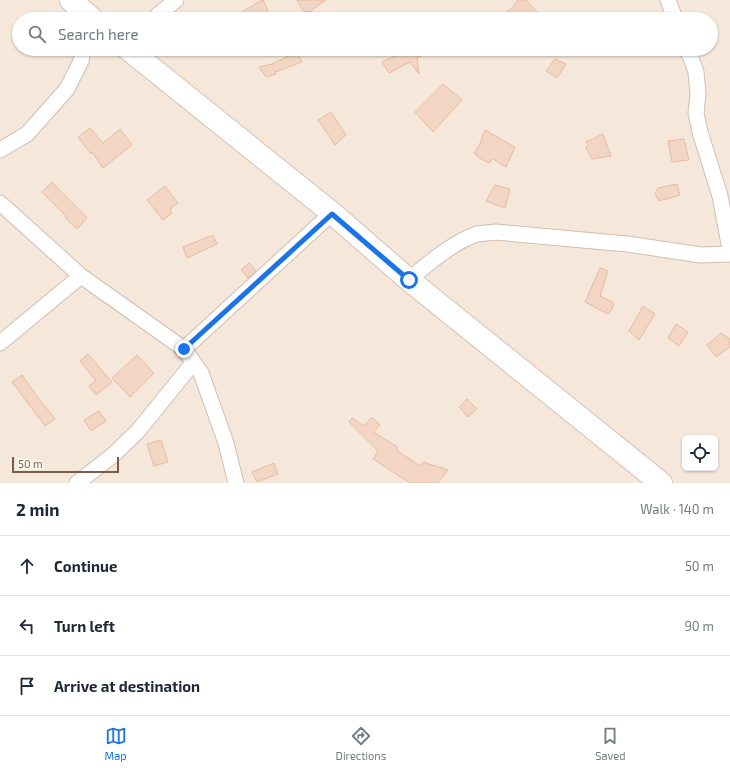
<!DOCTYPE html>
<html lang="en">
<head>
<meta charset="utf-8">
<style>
	:root { --surface:#fff; --page:#f6f6f7; --text:#1f2937; --muted:#747a83; --line:#e0e1e3; --accent:#1a73e8 }
	body { margin:0; font-family:"Exo 2",sans-serif; background:var(--page); color:var(--text) }
	.controls { position:absolute; right:12px; bottom:12px; display:grid; overflow:hidden; border-radius:6px; box-shadow:0 1px 3px #0004 }
	.controls button { width:36px; height:36px; display:grid; place-items:center; padding:0; border:0; border-bottom:1px solid var(--line); background:var(--surface); color:var(--text); font:20px sans-serif }
	.scale { position:absolute; left:12px; bottom:10px; width:107px; box-sizing:border-box; padding-left:4px; border:2px solid #7a5c4d; border-top:0; font-size:11px; line-height:14px; white-space:nowrap; color:#7a5c4d; -webkit-text-stroke:3px #fffaf3; paint-order:stroke }
	.stop { position:absolute; width:12px; height:12px; margin:-9px; border:3px solid #1a73e8; border-radius:50%; background:#fff }
	.stop.end { background:#1a73e8; border-color:#fff; box-shadow:0 1px 4px #0008 }
	.list { margin:0; padding:0; list-style:none }
	h2 { display:flex; justify-content:space-between; align-items:center; height:52px; margin:0; padding:0 16px; font-size:17px }
	h2 small { font-size:13px; font-weight:400; color:var(--muted) }
	.list li { display:grid; grid-template-columns:26px 1fr auto; gap:12px; align-items:center; box-sizing:border-box; height:60px; padding:0 16px; border-top:1px solid var(--line) }
	.list b { display:block; font-size:15px; white-space:nowrap }
	.list em { font-size:13px; font-style:normal; color:var(--muted) }
	.icon { flex:none; width:22px; height:22px; fill:none; stroke:currentColor; stroke-width:2; stroke-linecap:round; stroke-linejoin:round }
	.map { position:relative; flex:none; width:730px; height:483px; overflow:hidden }
	.search { position:absolute; background:var(--surface); box-shadow:0 1px 3px #0004; left:12px; right:12px; top:12px; height:44px; display:flex; align-items:center; gap:10px; box-sizing:border-box; padding:0 14px; border-radius:22px; color:var(--muted); font-size:15px }
	.sheet { height:232px; background:var(--surface) }
	nav { display:flex; justify-content:space-around; align-items:center; box-sizing:border-box; height:56px; border-top:1px solid var(--line); background:var(--surface); font-size:11px; color:var(--muted) }
	nav a { display:grid; justify-items:center; gap:2px }
	nav .on { color:var(--accent) }
	.map>svg:first-child { display:block }
</style>
</head>
<body>
<div class="map">
<svg width="730" height="483" viewBox="0 0 730 483">
	<rect width="100%" height="100%" fill="#fdf6ec"/>
	<path fill="#f5e8da" fill-rule="evenodd" d="M0,0H730V483H0ZM19,19H711V49H19ZM685,438H715V468H685Z"/>
	<path fill="#f3d5c3" stroke="#e6bba3" d="M263,0L272,19H230L262,0Z
		M297,0H326L309,12L303,11Z
		M518,0H526L544,19H497L512,8Z
		M396,49H435L417,58L419,74L410,62L389,73L382,62L399,54Z
		M297,52L302,62L275,72L276,74L266,77L259,67L272,64Z
		M555,59L566,64L557,78L546,71Z
		M443,84L462,100L433,132L415,112Z
		M331,112L346,135L335,145L318,120Z
		M90,128L103,143L120,129L132,145L103,168L92,152L91,154L78,137Z
		M485,130L515,147L506,167L493,159L489,163L481,159L474,153L479,146Z
		M603,134L611,156L592,159L586,147L588,145L586,142Z
		M684,139L689,160L672,162L668,141Z
		M52,182L87,218L77,229L65,218L66,216L42,192Z
		M677,184L680,195L659,201L655,193L658,188Z
		M495,185L510,189L505,208L486,201Z
		M165,186L178,203L170,209L172,213L163,220L147,200Z
		M213,235L217,244L187,258L183,247Z
		M249,263L256,271L248,278L241,270Z
		M600,268L608,271L600,296L614,303L612,310L608,314L585,302Z
		M643,306L655,314L639,340L629,331Z
		M676,324L688,332L679,346L668,338Z
		M721,333L730,339V347L716,357L707,345Z
		M88,354L112,382L96,395L89,386L96,381L80,361Z
		M137,355L154,373L130,397L112,378Z
		M22,375L39,399L55,419L45,426L12,382Z
		M467,399L477,409L468,417L459,407Z
		M99,411L106,421L91,431L84,420Z
		M372,417L380,425L373,432L398,447L396,450L420,466L423,462L448,470L438,483H410L373,459L378,451L349,422L352,418L364,426Z
		M161,440L168,462L154,466L147,444Z
		M274,463L278,474L257,482L252,472Z"/>
	<g fill="none" stroke-linecap="round" stroke-linejoin="round">
		<g stroke="#d1beb0" stroke-width="17">
			<path id="street" d="M668,0L675,19
				M155,19L158,15L176,0
				M686,49L690,55L696,72L698,94L696,113L700,132L720,196L730,249
				M0,150L27,134L67,89L81,61L83,49
				M0,203L81,276L184,349L201,373L226,443L236,483
				M409,280C428,263 453,242 477,234C483,233 490,233 496,232L627,244L701,255L730,254
				M0,343L81,276
				M184,349L332,213
				M77,483L112,456L138,431L193,363"/>
		</g>
		<g stroke="#d6c0b0" stroke-width="24">
			<path id="secondary" d="M71,0L92,19
				M128,49L332,213L409,280L661,483"/>
		</g>
		<use href="#street" stroke="#fff" stroke-width="15"/>
		<use href="#secondary" stroke="#fff" stroke-width="22"/>
	</g>
	<g fill="none" stroke-linecap="round" stroke-linejoin="round">
		<path stroke="#1a73e8" stroke-width="5" d="M184,349L332,214L409,280"/>
	</g>
</svg>
<div class="controls">
<button><svg class="icon" aria-label="locate" viewBox="0 0 24 24"><circle cx="12" cy="12" r="6"/><path d="M12 2v4M12 18v4M2 12h4M18 12h4"/></svg></button>
</div>
<div class="scale">50 m</div>
<div class="stop" style="left:409px;top:280px"></div>
<div class="stop end" style="left:184px;top:349px"></div>
<div class="search"><svg class="icon" aria-label="search" viewBox="0 0 24 24"><circle cx="10" cy="10" r="6"/><path d="M15 15l6 6"/></svg>Search here</div>
</div>
<section class="sheet">
<h2>2 min<small>Walk · 140 m</small></h2>
<ul class="list">
<li><svg class="icon" aria-label="ahead" viewBox="0 0 24 24"><path d="M12 20V5M6 11l6-6 6 6"/></svg><div><b>Continue</b></div><em>50 m</em></li>
<li><svg class="icon" aria-label="left" viewBox="0 0 24 24"><path d="M17 20v-9H6M10 6l-5 5 5 5"/></svg><div><b>Turn left</b></div><em>90 m</em></li>
<li><svg class="icon" aria-label="arrive" viewBox="0 0 24 24"><path d="M6 21V4h12l-3 4 3 4H6"/></svg><div><b>Arrive at destination</b></div></li>
</ul>
</section>
<nav>
<a class="on"><svg class="icon" aria-label="map" viewBox="0 0 24 24"><path d="M3 6l6-2 6 2 6-2v14l-6 2-6-2-6 2zM9 4v14M15 6v14"/></svg>Map</a>
<a><svg class="icon" aria-label="directions" viewBox="0 0 24 24"><path d="M12 3l9 9-9 9-9-9zM9 14v-3h6M13 9l2 2-2 2"/></svg>Directions</a>
<a><svg class="icon" aria-label="saved" viewBox="0 0 24 24"><path d="M7 4h10v16l-5-4-5 4z"/></svg>Saved</a>
</nav>
</body>
</html>
